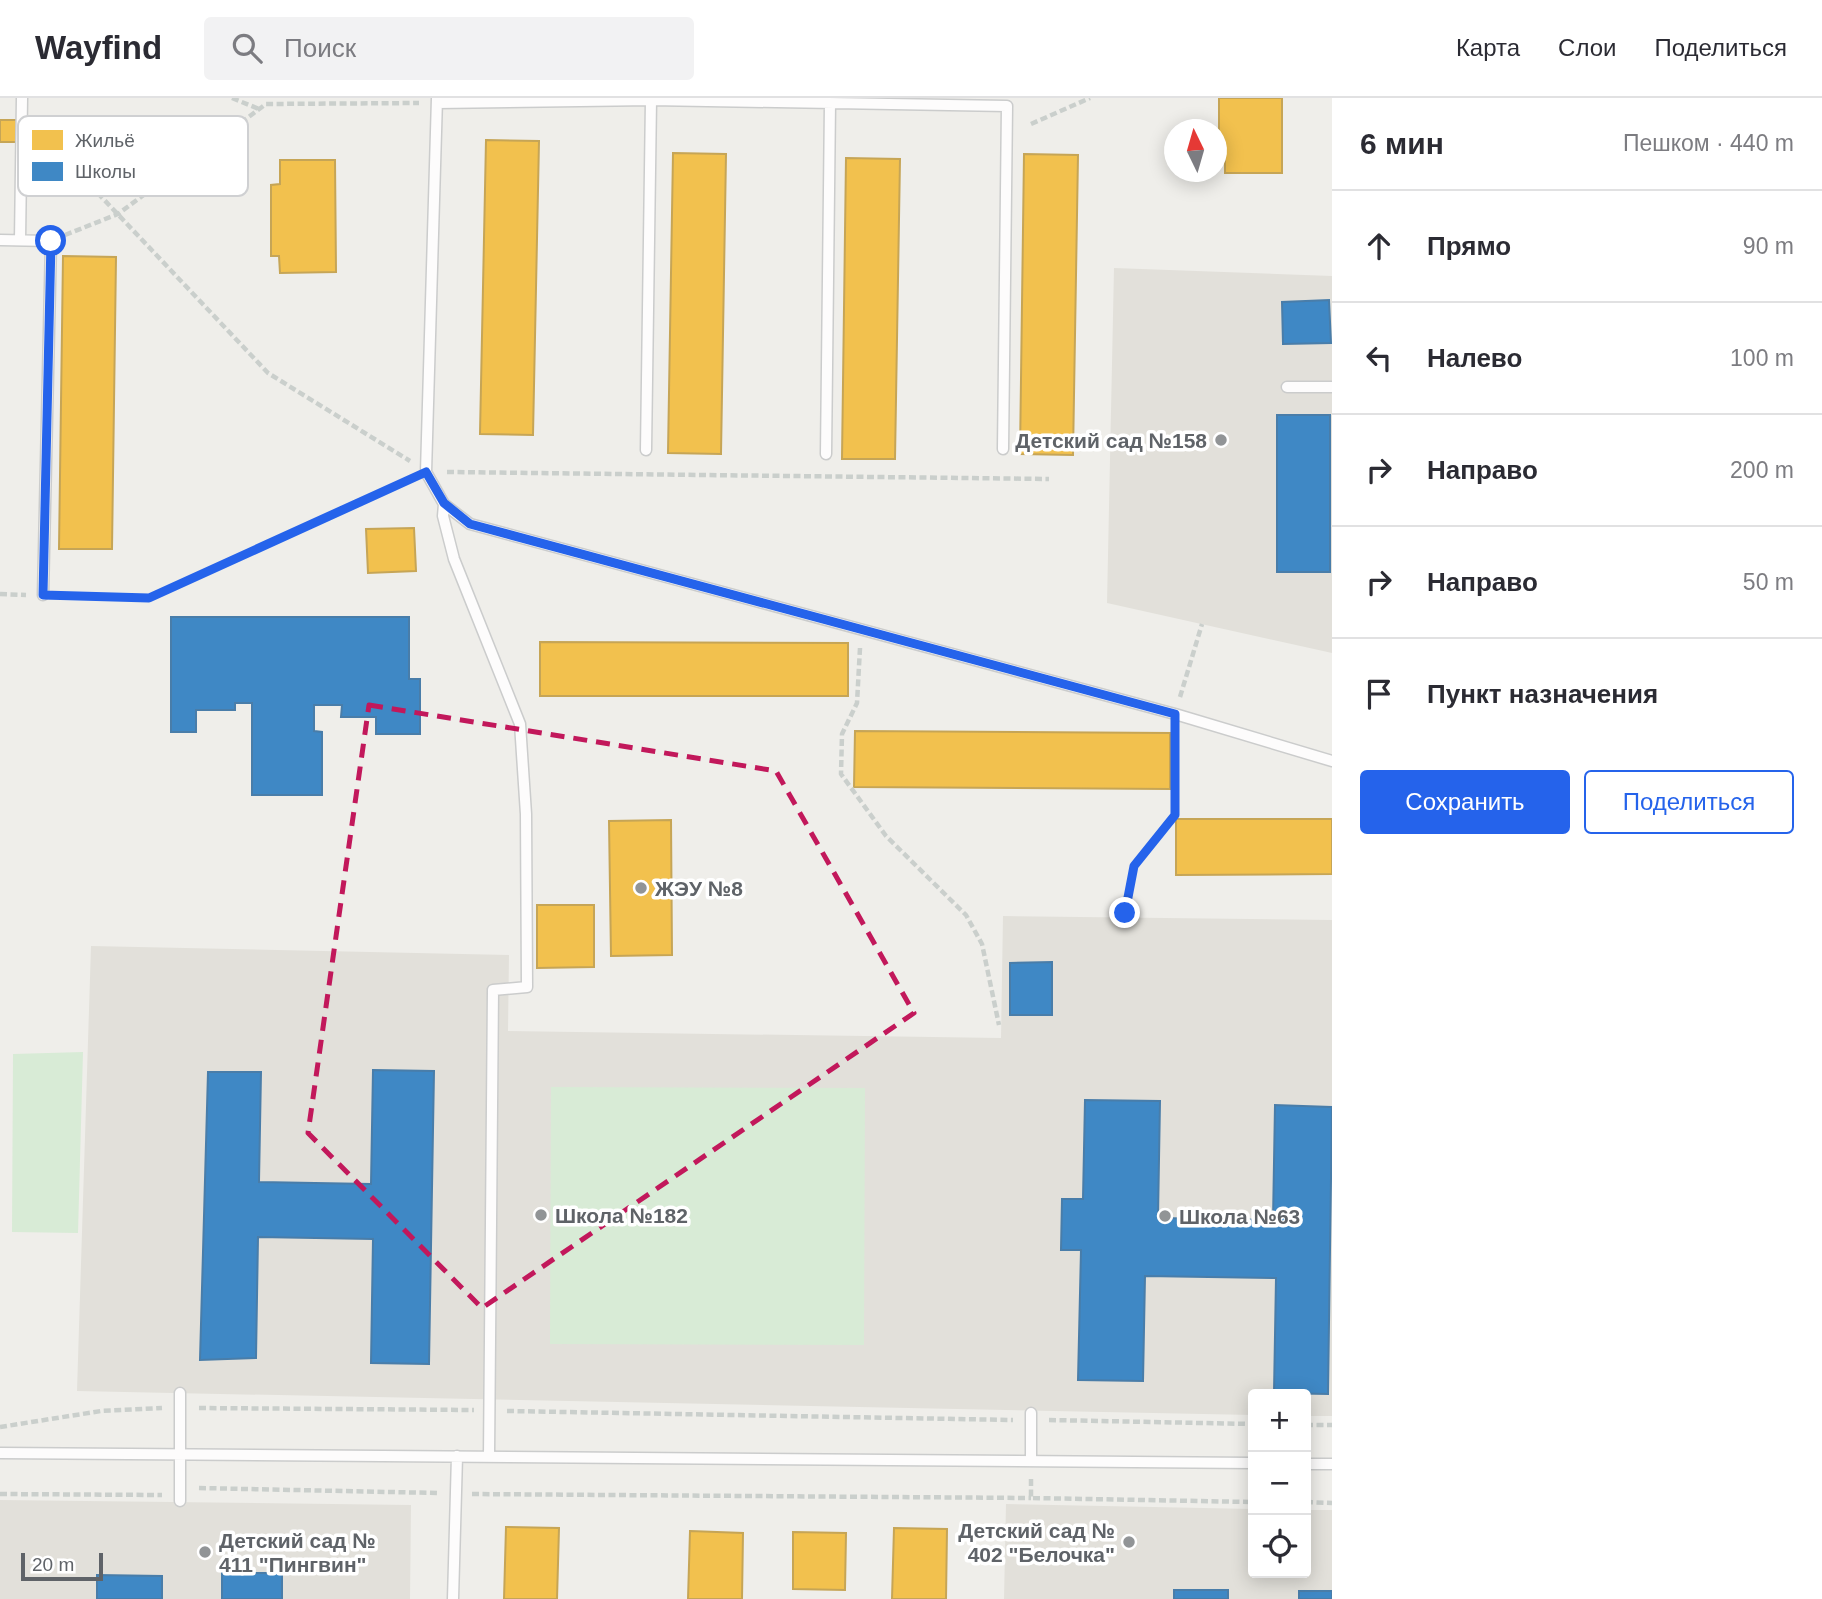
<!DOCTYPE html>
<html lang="ru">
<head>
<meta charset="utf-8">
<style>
	:root { --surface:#fff; --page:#f2f2f3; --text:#2b2b33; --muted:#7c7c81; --line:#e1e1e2; --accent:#2563eb }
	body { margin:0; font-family:Arial,sans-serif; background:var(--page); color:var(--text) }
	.controls { position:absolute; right:21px; bottom:21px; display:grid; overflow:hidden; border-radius:7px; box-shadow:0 4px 18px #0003 }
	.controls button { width:63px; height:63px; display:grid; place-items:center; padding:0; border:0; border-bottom:2px solid var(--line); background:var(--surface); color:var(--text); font:35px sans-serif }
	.compass { position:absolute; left:1164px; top:21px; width:63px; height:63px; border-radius:50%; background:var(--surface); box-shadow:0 4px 18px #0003; rotate:355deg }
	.scale { position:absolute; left:21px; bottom:18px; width:82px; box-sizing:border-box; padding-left:7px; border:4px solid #5f6368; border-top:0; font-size:19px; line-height:24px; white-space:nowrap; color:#5f6368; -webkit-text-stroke:5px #fff; paint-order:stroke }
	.stop { position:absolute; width:21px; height:21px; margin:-16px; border:5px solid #2563eb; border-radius:50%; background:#fff }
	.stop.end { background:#2563eb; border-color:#fff; box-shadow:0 2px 7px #0008 }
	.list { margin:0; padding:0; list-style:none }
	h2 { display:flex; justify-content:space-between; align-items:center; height:91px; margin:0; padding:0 28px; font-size:30px }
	h2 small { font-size:23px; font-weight:400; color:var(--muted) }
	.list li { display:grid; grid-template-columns:46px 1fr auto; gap:21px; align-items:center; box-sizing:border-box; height:112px; padding:0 28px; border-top:2px solid var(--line) }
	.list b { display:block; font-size:26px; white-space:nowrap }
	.list em { font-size:23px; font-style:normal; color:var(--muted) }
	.actions { display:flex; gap:14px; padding:21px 28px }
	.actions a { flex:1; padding:16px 0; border:2px solid var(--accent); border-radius:7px; text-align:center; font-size:24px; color:var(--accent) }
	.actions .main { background:var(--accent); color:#fff }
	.icon { flex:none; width:38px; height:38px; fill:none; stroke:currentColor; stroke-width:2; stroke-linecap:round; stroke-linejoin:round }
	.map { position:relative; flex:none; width:1332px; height:1501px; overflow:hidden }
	header { display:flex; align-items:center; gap:42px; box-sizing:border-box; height:98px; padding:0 35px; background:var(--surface); border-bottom:2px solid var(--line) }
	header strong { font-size:33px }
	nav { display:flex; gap:38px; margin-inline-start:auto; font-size:24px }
	.search { width:490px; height:63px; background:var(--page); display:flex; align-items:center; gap:18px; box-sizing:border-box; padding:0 24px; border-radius:7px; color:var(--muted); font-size:26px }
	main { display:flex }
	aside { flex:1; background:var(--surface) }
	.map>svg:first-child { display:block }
</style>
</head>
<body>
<header>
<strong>Wayfind</strong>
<div class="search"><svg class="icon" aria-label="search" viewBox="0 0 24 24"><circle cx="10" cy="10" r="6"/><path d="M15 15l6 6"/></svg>Поиск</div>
<nav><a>Карта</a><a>Слои</a><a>Поделиться</a></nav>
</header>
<main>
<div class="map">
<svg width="1332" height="1501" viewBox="0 0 1332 1501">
	<rect width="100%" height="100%" fill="#efeeea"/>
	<path fill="#e2e0da" d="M1114,170L1332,178V555L1107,505Z
		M1003,818L1332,822V1318H1306V1296H1253V1317L77,1293L91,848L509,857L508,933L1001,940Z
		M0,1402L411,1407L410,1501H0Z
		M1006,1406L1253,1411V1475H1306V1412H1332V1501H1004Z"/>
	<path fill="#d8ebd6" d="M83,954L78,1135L12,1134L13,956Z
		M551,989L865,990L864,1247L550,1246Z"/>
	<path fill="#f2c14e" stroke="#c6a556" stroke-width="2" d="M1219,0H1282V75H1225V47L1219,48Z
		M0,22H18V44H0Z
		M486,42L539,43L533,337L480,336Z
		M673,55L726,56L721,356L668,355Z
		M1024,56L1078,57L1073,357L1020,356Z
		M846,60L900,61L895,361H842Z
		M280,62H335L336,174L280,175L279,158H271V87L280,86Z
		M63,158L116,159L112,451H59Z
		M414,430L416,473L368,475L366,431Z
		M540,544L848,545V598H540Z
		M855,633L1170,635V691L854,689Z
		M1176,721H1332V776L1176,777Z
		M671,722L672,857L611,858L609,723Z
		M537,807H594V869L537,870Z
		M506,1429L559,1430L557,1501H504Z
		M894,1430L947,1431L946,1501H892Z
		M690,1433L743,1435L742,1501H688Z
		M793,1434L846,1435L845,1492L793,1491Z"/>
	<path fill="#3f88c5" stroke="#497da9" stroke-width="2" d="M1329,202L1331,245L1283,246L1282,204Z
		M1277,317H1330V474H1277Z
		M171,519H409V581H420V636H376V619H341L342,607H314V633L322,634V697H252V605H235V612H196V634H171Z
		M1052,864V917H1010V865Z
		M373,972L434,973L429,1266L371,1265L373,1141L258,1139L256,1260L200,1262L208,974H261L259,1084L371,1086Z
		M1085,1002L1160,1003L1158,1120L1273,1122L1275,1007L1332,1009L1328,1296L1274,1295L1276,1180L1145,1178L1143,1283L1078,1282L1081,1152H1061L1062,1101H1083Z
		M222,1475H282V1501H222Z
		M97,1477L162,1478V1501H97Z
		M1174,1492H1228V1501H1174Z
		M1299,1493H1332V1501H1299Z"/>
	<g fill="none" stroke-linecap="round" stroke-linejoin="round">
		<g stroke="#cbcccc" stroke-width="13">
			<path id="service" d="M437,0L426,374L444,406L470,426L1175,616L1332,663
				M437,5L651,2L1007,8L1003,351
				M0,142L51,143L43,497
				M20,142L22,0
				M1287,289H1332
				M646,352L651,2
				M826,356L830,5
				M444,406L443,418L454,461L520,626L526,716L527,889L493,892L489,1358
				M180,1295V1403
				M0,1355L1253,1365
				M1031,1363V1315
				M1306,1366H1332
				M453,1501L457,1358"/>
		</g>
		<path stroke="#cacfcc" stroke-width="4.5" stroke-dasharray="7 3.5" stroke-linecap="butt" d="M232,0L259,11
			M1031,26L1090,0
			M40,34L268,275L410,363
			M65,137L118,116L266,6L419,5
			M447,374L1049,381
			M0,496L26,497
			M59,498L149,500L410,381
			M860,550L857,605L842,636L841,676L886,738L966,817L982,846L999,927
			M1180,599L1202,526
			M1125,815L1134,768L1175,717V635
			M199,1310L474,1312
			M507,1313L1013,1322
			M1049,1322L1253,1326
			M1306,1327H1332
			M0,1329L101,1313L162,1310
			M1031,1381V1400L1253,1404
			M199,1390L438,1395
			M0,1396L162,1397
			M472,1396L1031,1400
			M1306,1404L1332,1405"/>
		<use href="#service" stroke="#fdfcfc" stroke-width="10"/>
	</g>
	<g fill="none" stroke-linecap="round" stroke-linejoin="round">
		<path stroke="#2563eb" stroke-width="9" d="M51,143L43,497L149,500L426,374L444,405L470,426L1175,616V717L1134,768L1125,815"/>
	</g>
	<path fill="none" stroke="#c2185b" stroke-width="5" stroke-dasharray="14 9" stroke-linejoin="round" d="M369,607L776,673L914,915L482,1210L308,1035Z"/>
	<g fill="#919496" stroke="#fff" stroke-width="2.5">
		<circle cx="1221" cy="342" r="7"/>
		<circle cx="641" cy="790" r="7"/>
		<circle cx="541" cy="1117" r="7"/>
		<circle cx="1165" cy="1118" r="7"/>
		<circle cx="1129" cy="1444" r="7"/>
		<circle cx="205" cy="1454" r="7"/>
	</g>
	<g text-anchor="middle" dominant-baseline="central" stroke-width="7" stroke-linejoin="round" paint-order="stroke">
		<g font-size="21" font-weight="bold" fill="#5f6368" stroke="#fff" text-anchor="start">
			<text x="1207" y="342" text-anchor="end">Детский сад №158</text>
			<text x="655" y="790">ЖЭУ №8</text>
			<text x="555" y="1117">Школа №182</text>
			<text x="1179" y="1118">Школа №63</text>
			<text x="1115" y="1432" text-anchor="end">Детский сад №<tspan x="1115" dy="24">402 "Белочка"</tspan></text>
			<text x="219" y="1442">Детский сад №<tspan x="219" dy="24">411 "Пингвин"</tspan></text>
		</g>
	</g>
	<rect x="18" y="18" width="230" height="80" rx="10" fill="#fff" stroke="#cfd0d2" stroke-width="2"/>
	<rect x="32" y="32" width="31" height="20" fill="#f2c14e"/>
	<rect x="32" y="64" width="31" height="19" fill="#3f88c5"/>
	<g font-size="19" fill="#5f6368">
		<text x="75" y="49">Жильё</text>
		<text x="75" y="80">Школы</text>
	</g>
</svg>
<div class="controls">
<button>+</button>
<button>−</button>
<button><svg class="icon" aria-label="locate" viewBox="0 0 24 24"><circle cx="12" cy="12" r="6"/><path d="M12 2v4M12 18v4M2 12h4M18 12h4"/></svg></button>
</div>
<svg class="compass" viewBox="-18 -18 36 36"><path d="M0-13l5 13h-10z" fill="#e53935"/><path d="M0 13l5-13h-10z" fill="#7c7c81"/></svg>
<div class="scale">20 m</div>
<div class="stop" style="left:51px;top:143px"></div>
<div class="stop end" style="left:1125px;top:815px"></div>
</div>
<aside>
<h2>6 мин<small>Пешком · 440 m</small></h2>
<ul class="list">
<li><svg class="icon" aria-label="ahead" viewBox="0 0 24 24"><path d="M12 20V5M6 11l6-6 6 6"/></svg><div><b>Прямо</b></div><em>90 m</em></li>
<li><svg class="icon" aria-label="left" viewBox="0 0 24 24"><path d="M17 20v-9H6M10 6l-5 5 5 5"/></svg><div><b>Налево</b></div><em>100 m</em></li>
<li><svg class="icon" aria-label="right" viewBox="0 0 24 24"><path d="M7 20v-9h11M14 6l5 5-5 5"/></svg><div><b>Направо</b></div><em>200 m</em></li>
<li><svg class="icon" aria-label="right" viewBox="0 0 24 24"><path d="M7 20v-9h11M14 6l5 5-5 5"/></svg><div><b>Направо</b></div><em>50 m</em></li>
<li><svg class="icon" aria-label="arrive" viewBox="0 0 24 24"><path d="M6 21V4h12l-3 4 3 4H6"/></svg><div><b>Пункт назначения</b></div></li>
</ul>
<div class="actions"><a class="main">Сохранить</a><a>Поделиться</a></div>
</aside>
</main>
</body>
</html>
